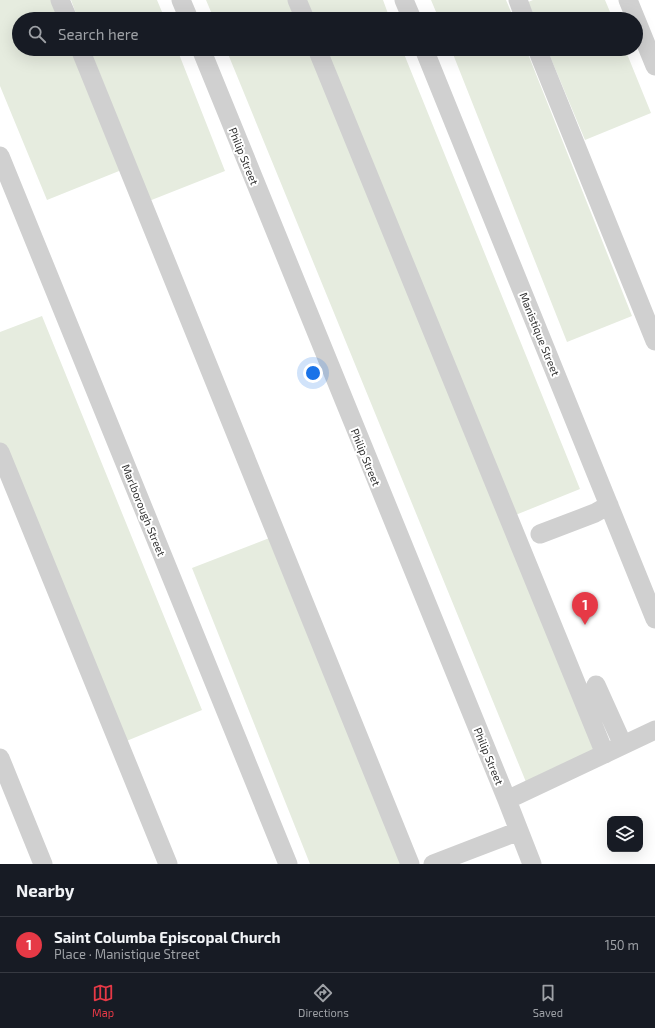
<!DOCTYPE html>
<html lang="en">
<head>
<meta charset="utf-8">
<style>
	:root { --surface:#171b24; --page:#20242c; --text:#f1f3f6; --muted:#9ea1a6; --line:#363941; --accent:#e63946 }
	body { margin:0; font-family:"Exo 2",sans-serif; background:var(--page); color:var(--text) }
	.controls { position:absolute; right:12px; bottom:12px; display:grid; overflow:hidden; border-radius:8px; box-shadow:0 4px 16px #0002 }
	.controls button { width:36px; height:36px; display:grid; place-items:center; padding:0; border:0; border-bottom:1px solid var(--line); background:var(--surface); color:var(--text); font:20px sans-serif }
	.you { position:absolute; left:313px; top:373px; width:14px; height:14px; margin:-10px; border:3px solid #fff; border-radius:50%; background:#1a73e8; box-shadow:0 0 0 6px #1a73e833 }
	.badge { display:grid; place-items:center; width:26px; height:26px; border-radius:50%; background:var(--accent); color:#fff; font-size:13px; font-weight:700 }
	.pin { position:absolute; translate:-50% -33px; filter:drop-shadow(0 1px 2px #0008) }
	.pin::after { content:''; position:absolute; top:21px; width:14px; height:12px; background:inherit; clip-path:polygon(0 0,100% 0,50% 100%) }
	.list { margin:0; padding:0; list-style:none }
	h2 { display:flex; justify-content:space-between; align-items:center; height:52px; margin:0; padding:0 16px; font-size:17px }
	h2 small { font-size:13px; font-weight:400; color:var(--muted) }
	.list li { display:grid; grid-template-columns:26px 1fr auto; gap:12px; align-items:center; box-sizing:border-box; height:56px; padding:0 16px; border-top:1px solid var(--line) }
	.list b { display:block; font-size:15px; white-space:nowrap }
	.list p { margin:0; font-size:13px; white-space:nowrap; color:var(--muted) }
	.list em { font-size:13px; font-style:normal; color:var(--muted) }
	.icon { flex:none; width:22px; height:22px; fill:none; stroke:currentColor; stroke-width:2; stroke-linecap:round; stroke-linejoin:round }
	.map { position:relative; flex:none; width:655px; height:864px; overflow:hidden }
	.search { position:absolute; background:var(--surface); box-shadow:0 4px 16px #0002; left:12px; right:12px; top:12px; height:44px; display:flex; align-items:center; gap:10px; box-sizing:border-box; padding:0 14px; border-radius:22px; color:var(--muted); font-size:15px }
	.sheet { height:108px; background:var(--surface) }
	nav { display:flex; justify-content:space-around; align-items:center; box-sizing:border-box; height:56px; border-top:1px solid var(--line); background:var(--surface); font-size:11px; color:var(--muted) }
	nav a { display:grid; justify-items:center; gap:2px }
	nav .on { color:var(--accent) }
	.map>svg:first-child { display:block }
</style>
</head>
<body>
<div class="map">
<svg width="655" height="864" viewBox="0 0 655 864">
	<rect width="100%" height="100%" fill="#fff"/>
	<path fill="#e6ecdf" d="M0,0H55L63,19H19V49H75L124,169L47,200L0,86Z
		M71,0H157L165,19H78Z
		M206,0H291L299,19H214Z
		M305,0H383L390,19H313Z
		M431,0H506L514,19H439Z
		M533,0H605L613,19H535L528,2Z
		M90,49H177L225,171L149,201Z
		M226,49H311L600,749L526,782Z
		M325,49H402L580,489L513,516Z
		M451,49H526L632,316L567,342Z
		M547,49H625L651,113L585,140Z
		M42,316L202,710L124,742L0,444V332Z
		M272,537L403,864H310L192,568Z"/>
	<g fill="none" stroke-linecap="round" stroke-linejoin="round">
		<path stroke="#d0d0d0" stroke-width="19" d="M60,0L68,19
			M181,0L189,19
			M297,0L305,19
			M404,0L412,19
			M518,0L525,19
			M628,0L655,66
			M80,49L410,864
			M201,49L507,800L532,864
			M317,49L605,754
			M424,49L655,619
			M537,49L655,341
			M0,156L288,864
			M0,452L168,864
			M540,534L595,513L609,505
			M596,685L623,745
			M0,758L43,864
			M507,800L655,730
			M433,864L519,831"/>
	</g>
	<g text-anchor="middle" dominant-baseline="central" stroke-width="4" stroke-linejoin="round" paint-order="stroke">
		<g font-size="11" fill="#333" stroke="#fff">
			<text transform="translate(244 156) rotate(68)">Philip Street</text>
			<text transform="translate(540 334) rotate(68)">Manistique Street</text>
			<text transform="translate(366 457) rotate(68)">Philip Street</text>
			<text transform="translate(144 510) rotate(68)">Marlborough Street</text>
			<text transform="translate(489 756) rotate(68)">Philip Street</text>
		</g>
	</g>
</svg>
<div class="controls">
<button><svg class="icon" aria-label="layers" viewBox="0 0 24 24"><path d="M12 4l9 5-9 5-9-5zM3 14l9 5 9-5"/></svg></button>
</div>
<div class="you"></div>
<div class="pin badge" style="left:585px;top:625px">1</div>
<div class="search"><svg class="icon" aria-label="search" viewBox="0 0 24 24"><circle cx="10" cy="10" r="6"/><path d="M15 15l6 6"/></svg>Search here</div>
</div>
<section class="sheet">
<h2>Nearby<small></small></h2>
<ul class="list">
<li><span class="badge">1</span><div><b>Saint Columba Episcopal Church</b><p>Place · Manistique Street</p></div><em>150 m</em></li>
</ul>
</section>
<nav>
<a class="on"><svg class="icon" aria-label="map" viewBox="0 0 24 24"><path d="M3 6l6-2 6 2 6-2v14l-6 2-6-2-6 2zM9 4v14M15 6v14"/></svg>Map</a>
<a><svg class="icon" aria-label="directions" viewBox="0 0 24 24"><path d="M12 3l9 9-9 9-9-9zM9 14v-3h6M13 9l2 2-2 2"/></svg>Directions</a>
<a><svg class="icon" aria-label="saved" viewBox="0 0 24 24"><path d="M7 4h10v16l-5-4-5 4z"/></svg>Saved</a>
</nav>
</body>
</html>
